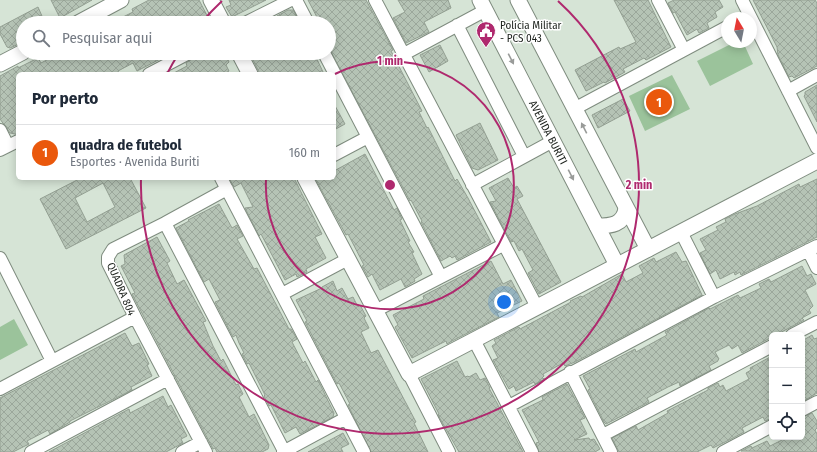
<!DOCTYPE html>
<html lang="pt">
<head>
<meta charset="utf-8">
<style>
	:root { --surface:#fff; --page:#f2f2f3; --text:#1f2937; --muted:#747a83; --line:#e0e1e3; --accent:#ea580c }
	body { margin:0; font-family:"Fira Sans Condensed",sans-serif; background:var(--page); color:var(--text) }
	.controls { position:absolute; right:12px; bottom:12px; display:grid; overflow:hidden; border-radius:6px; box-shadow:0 2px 10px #0003 }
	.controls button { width:36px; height:36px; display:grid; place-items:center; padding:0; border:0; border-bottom:1px solid var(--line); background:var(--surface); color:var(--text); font:20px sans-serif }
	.compass { position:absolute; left:721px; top:12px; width:36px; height:36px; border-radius:50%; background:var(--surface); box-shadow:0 2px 10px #0003; rotate:350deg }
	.you { position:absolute; left:504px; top:302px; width:14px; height:14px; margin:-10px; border:3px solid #fff; border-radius:50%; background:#1a73e8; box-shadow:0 0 0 6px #1a73e833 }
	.badge { display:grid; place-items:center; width:26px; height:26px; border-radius:50%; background:var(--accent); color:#fff; font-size:13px; font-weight:700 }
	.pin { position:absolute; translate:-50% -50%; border:2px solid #fff; box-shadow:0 1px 4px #0006 }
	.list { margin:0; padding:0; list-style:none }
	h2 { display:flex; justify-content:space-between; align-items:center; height:52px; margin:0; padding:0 16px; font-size:17px }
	h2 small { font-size:13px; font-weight:400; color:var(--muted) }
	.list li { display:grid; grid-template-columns:26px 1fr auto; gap:12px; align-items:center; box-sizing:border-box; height:56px; padding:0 16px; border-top:1px solid var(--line) }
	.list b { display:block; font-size:15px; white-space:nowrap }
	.list p { margin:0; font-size:13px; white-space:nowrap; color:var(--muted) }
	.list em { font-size:13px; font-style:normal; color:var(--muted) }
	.icon { flex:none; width:22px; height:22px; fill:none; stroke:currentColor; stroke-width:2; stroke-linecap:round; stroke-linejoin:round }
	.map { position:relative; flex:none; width:817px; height:452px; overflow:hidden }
	.search { position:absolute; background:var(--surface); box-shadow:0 2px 10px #0003; left:16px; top:16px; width:320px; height:44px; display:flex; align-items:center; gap:10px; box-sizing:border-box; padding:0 14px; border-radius:22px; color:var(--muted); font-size:15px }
	.panel { position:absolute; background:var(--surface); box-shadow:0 2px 10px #0003; left:16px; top:72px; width:320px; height:108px; border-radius:6px }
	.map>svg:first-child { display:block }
</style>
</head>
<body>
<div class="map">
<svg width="817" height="452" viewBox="0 0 817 452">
	<defs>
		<pattern id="building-cross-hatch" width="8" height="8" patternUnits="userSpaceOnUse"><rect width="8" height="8" fill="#b5c3b5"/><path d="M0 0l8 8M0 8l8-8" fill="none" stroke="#9ba79b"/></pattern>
	</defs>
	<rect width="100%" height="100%" fill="#d6e4d6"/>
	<path fill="#9bc39b" d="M735,42H743L753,64L710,86L697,61Z
		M672,75L690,109L645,131L629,96Z
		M14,319L28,345L0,360V327Z"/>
	<path fill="url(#building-cross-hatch)" stroke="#939f92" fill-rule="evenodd" d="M51,0H92L60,18Z
		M149,0H199L211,23H111L133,12L132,9Z
		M229,0H266L232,17L226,7L231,5Z
		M308,0H366L393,50L391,51L422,111L419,112L427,128L428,127L455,181L457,179L468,198L491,242L457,260L455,256L452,258L450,256L441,261L421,222L422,221L411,200L410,201L329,48V23H320Z
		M398,0H448L451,8L424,22L429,32L406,43L393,18L405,12Z
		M614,0H648L671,47L646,60L644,58L623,69L625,72L605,83L604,82L586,91L575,70L619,47L620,49L636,42Z
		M674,0H719L723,7L715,12L717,17L707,23L709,28L699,33L697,29L687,35L675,12L673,13L668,3Z
		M753,0H815L817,3V66L794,78L792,76L789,77L778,55L777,47Z
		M38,7L45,23H23V42L10,48L7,47L0,34V27Z
		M288,10H293L300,23H282L277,16Z
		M440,45L448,61L429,72L420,55Z
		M60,53H172L137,71L133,63L118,71L119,74H18V134H15L10,133L0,119V76L18,66V68L38,58L41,63Z
		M196,53H225L229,62L226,65L229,71L224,74H172L187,66L186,63L195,57Z
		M254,53H314L324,74H260L253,60L256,58Z
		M817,85V122L804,96L805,95V92Z
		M623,99L630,111L598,128L592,115Z
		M334,104L345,124L334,130Z
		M480,123L498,160L478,170L472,168L456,135Z
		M365,154L394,210L397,208L402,219L400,220L410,241L408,242L414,252L412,253L422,274L414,279L415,281L405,287L401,279L380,290L372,274L368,277L362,266L364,265L348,234L346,235L316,180L321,178H334V171Z
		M81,178H130L146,208L66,249L40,199ZM103,183L115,207L87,222L75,198Z
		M229,178H294L322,234L315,237L326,258L306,269L307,272L297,277L296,274L285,280L261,234L259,236L245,208L253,207L241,183L234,187Z
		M508,178L514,188L517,186L523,196L517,199L561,282L539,294L528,273L533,270L522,249L519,251L514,241L511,242L490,202L496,201L489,188Z
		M817,179V237L741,275L740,272L735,275L734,272L720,279L716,270L710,274L700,253L706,250L700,239L718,230L716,227L726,222L725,219L735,214L757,206L799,184L800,187Z
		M219,204L232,228L237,225L243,236L237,239L254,269L257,268L289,329H291L297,339L292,342L303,363L305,361L316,382L318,380L334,413L333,417L300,434L296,427L285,433L271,405L269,406L264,396L265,395L249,363L247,364L242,354L244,353L239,343L236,335L233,337L215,302L220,300L209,279L204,282L176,228L189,221L188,220Z
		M157,237L170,261L167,263L177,284L184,280L206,321L203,322L213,346L221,361L223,359L236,385L238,384L243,394L239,397L249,417L254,414L269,445L268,449L262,452H217L215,448L213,449L132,294L135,293L121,266L125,264L124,255Z
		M676,252L682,262L686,261L702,295L575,362L565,366L563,363L543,374L544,376L542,378L545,379L535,384L534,382L516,391L514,386L509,389L493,360L498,358L492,346L496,343L494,340L519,327L520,329L571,302L570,301L581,296L582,297L622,274L626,282L643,273L639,266L654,258L656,262Z
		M491,261L503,284L511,280L522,301L497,313L499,317L452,341L447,344L446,341L412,358L395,327L398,325L393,315L424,299L423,296Z
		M802,266L807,276L811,274L816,284L805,290L813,306L809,310L811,313L802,318L804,320L776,335H772V337L742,353L738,345L732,349L729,345L715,352L719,359L718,360V361L709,366L711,370L680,386L679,382L668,387L647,398L649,402L606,424L604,422L588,390L590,389L583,376L635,349L636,352L667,335L665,332L709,308L710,309L738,295L740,298L761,288L759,284L769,279L771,282Z
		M333,281L337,291L342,288L348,299L353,297L358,307L360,305L366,316L364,318L369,328L361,332L371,353L378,350L416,422L414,423L428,452H371L348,405L350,404L339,383L337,384L305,322L307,321L296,300L322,288V287Z
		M125,333L132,346L139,343L149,364L147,365L152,376L131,387L132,390L70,421V422L50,434L48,430L27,441L29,444L13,452H0V398Z
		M812,335L814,339L817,338V393L802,402V341Z
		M772,356V418L765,421L763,417L742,428L744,432L733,438L713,448L711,445L697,452H619L612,438L636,426L638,430L668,413L667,411L708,390V388L718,383L720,387L723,385L726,391L749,379L746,373L751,370L750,368Z
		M457,361L465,377L468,376L469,377L476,373L480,380L485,378L490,388H489L523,452H459L438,415L439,414L421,379Z
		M567,384L585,418L580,420L587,434L574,440L589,438L590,440L594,439L600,449L595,452H539L536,443L539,442L522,410L543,400L542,397Z
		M163,396L168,407L171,405L187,436L181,439L183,443L166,452H49L129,409L130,413Z
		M812,413L817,421V428L815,430L817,434V452L741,451L751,446L752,448L767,441L770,446L788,437H802V417Z
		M343,433L349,444L341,448L343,452H308Z"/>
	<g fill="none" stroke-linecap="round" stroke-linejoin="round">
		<g stroke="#7f8c7f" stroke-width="14">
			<path id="minor" d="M296,0L308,23
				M375,0L537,307
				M658,0L684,50
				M742,0L817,148
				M245,23L291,0
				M457,25L524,156
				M324,53L441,277L375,311
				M404,54L486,10
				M149,74L189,53
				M788,91L817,75
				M574,109L727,27
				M0,130L8,146
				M0,150L18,141
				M334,155L368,137
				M221,178L364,452
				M472,185L553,141
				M165,223L284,451
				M681,232L714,297
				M808,250L817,268
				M0,258L52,361
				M441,277L503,245
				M282,294L348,259
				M135,317L206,452
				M792,335L817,322
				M474,340L532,452
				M570,372L611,452
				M409,374L449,452
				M0,389L135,317L108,263V257L113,249L165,223L227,189
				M509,406L714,297L817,246
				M802,410L817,402
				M603,435L772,346
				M31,452L168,379
				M182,452L201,442
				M283,452L346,418
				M723,452L772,426"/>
		</g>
		<g stroke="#7f8c7f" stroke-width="17">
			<g id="tertiary">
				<path d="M211,0L223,23"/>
				<path id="s1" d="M480,0L617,265"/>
				<path d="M518,0L648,249"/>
				<path d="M78,23L121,0"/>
				<path d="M239,53L250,74"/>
				<path d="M0,64L23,52"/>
				<path d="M305,178L409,374L817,161"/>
				<path d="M597,226C611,226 623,225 626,209"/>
			</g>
		</g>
		<use href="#minor" stroke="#fff" stroke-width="12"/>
		<use href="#tertiary" stroke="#fff" stroke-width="15"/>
	</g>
	<defs><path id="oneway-solid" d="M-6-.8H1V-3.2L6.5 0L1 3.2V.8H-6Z"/></defs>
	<g fill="#999b99">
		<use href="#oneway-solid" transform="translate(511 59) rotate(63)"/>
		<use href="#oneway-solid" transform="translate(584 128) rotate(-117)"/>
		<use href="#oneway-solid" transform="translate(571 175) rotate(63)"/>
	</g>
	<g fill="none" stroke="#af296e" stroke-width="2">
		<path d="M335 74A124 124 0 1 1 266 179"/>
		<path d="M167 74A249 249 0 0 1 179 53M202 22A249 249 0 0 1 222 1M558 1A249 249 0 1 1 141 178"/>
	</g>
	<defs>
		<g id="civic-pin" transform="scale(1)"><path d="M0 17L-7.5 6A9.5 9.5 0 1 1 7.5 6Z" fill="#af296e" stroke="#fff"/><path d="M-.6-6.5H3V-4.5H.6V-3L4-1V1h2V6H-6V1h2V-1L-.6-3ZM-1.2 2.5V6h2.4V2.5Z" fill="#fff"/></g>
	</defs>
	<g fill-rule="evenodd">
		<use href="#civic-pin" x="486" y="31"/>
	</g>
	<g text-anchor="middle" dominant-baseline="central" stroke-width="3" stroke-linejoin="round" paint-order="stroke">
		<g font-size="11" fill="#1c211c" stroke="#fff" text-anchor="start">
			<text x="500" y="25">Polícia Militar<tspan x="500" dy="13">- PCS 043</tspan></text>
		</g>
		<g font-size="11" fill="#1c211c" stroke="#fff">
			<text stroke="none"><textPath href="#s1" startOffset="149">AVENIDA BURITI</textPath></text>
			<text transform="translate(121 289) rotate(67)">QUADRA 804</text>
		</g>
	</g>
	<circle cx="390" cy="185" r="6" fill="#af296e" stroke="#fff" stroke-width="2"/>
	<g font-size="12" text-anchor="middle" font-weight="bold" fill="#af296e" stroke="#fff" stroke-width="3" stroke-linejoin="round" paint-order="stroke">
		<text x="390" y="65">1 min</text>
		<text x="639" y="189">2 min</text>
	</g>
</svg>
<div class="controls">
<button>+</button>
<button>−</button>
<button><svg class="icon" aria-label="locate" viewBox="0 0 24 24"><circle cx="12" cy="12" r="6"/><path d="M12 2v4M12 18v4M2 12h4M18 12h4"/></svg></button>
</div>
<svg class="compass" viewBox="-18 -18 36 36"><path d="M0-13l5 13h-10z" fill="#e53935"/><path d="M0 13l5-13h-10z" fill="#747a83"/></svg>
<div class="you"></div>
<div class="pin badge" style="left:659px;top:102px">1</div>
<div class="search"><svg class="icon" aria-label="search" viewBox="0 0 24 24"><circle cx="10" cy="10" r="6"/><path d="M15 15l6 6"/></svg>Pesquisar aqui</div>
<section class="panel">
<h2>Por perto<small></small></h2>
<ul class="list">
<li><span class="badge">1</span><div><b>quadra de futebol</b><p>Esportes · Avenida Buriti</p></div><em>160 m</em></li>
</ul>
</section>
</div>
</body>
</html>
